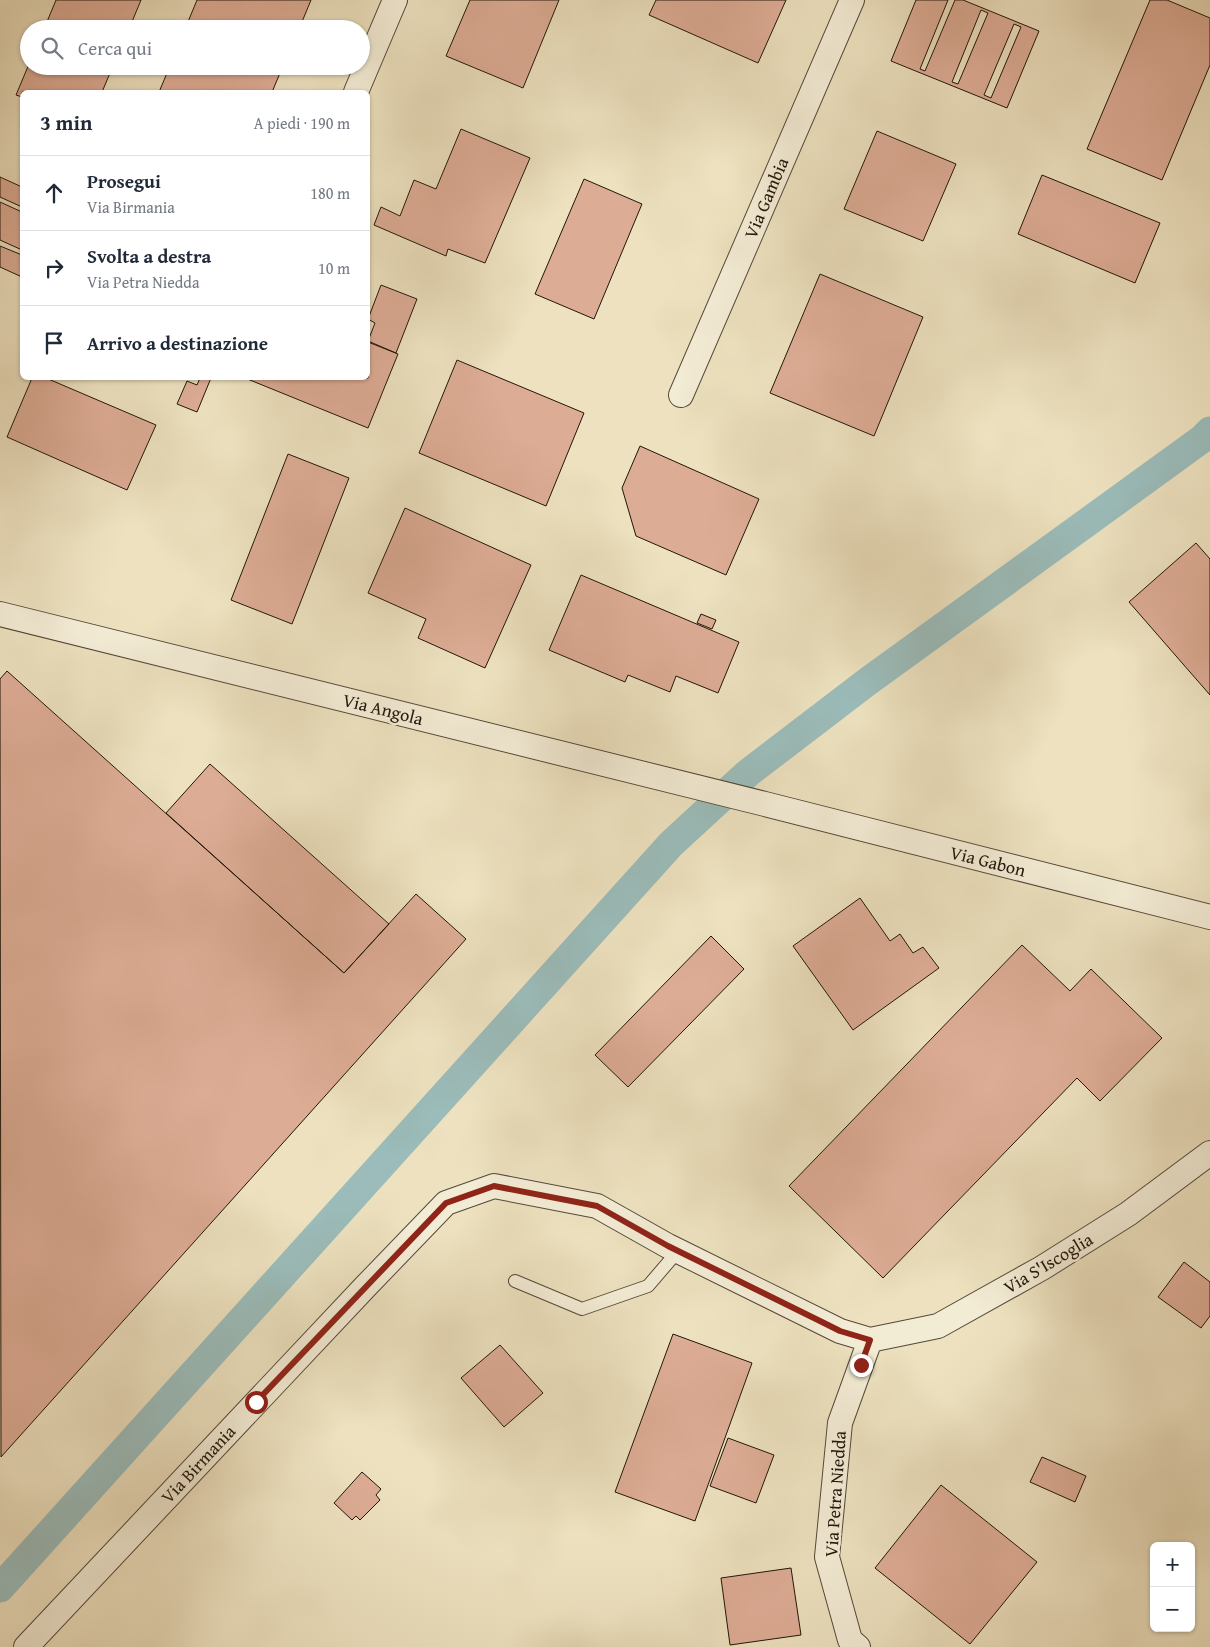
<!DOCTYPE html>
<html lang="it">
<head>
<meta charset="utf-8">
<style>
	:root { --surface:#fff; --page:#f2f2f3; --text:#1f2937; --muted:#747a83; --line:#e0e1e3 }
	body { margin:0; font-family:"Gentium Book Plus",serif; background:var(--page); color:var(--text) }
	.controls { position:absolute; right:15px; bottom:15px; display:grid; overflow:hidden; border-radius:8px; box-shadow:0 1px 4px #0004 }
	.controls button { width:45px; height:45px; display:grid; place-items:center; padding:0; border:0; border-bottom:1px solid var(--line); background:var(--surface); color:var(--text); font:25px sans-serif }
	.stop { position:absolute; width:15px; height:15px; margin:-11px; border:4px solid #8f2418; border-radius:50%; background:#fff }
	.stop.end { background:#8f2418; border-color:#fff; box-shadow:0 1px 5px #0008 }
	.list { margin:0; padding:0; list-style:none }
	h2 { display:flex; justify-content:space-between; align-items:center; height:65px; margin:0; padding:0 20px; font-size:21px }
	h2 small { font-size:16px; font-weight:400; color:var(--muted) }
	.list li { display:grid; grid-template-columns:32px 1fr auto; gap:15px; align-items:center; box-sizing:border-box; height:75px; padding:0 20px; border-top:1px solid var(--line) }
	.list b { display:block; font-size:19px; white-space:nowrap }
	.list p { margin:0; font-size:16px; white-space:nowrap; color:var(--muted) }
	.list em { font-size:16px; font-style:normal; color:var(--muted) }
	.icon { flex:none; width:28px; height:28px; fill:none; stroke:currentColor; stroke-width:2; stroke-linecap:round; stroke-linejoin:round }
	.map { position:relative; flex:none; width:1210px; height:1647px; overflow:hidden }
	.search { position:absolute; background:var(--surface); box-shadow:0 1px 4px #0004; left:20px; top:20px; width:350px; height:55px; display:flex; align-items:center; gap:12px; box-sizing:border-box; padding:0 18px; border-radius:28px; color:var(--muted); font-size:19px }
	.panel { position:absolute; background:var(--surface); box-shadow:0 1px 4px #0004; left:20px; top:90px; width:350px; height:290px; border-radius:8px }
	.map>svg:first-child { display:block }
</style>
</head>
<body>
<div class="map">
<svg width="1210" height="1647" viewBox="0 0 1210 1647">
	<rect width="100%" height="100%" fill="#ede1bf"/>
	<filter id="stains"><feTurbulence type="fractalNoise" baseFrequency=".004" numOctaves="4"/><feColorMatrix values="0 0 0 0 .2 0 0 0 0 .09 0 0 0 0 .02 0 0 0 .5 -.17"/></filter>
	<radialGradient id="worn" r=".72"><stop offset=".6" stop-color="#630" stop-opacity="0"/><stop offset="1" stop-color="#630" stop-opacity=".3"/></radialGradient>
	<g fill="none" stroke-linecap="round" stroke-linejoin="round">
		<path stroke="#9bbcba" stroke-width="29" d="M0,1588L671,844L748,773L867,682L1202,439L1210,431"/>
	</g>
	<path fill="#ddac95" stroke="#21160b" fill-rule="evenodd" d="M56,0H141L129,29H44Z
		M197,0H311L299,29H185Z
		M470,0H559L523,88L446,56Z
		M656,0H786L758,63L649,15Z
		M916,0H948L920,69L925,71L955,0H963L1039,31L1007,108L891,61ZM981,10L988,13L958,84L952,82ZM1014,24L1021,27L991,98L984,95Z
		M1150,0H1167L1210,18V65L1162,180L1087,149Z
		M29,64V66H113L102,92H22V97L16,95Z
		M170,66H283L272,92H159Z
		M461,129L530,158L485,263L448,249L446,256L374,225L381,207L400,216L414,180L436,189Z
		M877,131L956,164L923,241L844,209Z
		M1042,175L1160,223L1135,283L1018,234Z
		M0,177L22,187V207L0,197Z
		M584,179L642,204L594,319L535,294Z
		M0,202L22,212V250L0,240Z
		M0,246L22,255V277L0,267Z
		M820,274L923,317L874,436L770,393Z
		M381,285L417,299L396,353L368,341L375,323L368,319Z
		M368,342L398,354L368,428L245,378H368Z
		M457,360L584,413L546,506L419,453Z
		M32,378H46L156,425L127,490L7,437Z
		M200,378H211L197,412L177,404L187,381L197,385Z
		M640,446L759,499L726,575L636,536L622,488Z
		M288,454L349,478L292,624L231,600Z
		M405,508L531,565L485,668L418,638L426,619L368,593Z
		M1196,543L1210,559V695L1129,602Z
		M581,575L739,642L718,693L676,676L670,692L628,675L625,682L549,650Z
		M701,614L716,620L712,629L697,623Z
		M7,671L344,973L416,894L466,939L1,1457L0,679Z
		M210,764L389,924L344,973L166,813Z
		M860,898L890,941L900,934L913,953L923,947L939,968L853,1030L793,946Z
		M711,936L744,969L628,1087L595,1055Z
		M1022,945L1070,991L1091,969L1162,1038L1100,1101L1077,1078L883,1278L789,1186Z
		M1184,1262L1210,1282V1316L1201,1328L1158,1297Z
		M673,1334L752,1363L695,1521L615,1492Z
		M500,1345L543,1393L504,1427L461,1378Z
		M728,1438L774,1455L756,1503L710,1486Z
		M1042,1457L1086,1476L1075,1502L1030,1482Z
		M362,1472L381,1489L376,1495L380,1500L360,1520L356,1516L352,1520L334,1503Z
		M941,1485L1037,1562L970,1644L875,1568Z
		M791,1568L801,1635L730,1645L721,1578Z"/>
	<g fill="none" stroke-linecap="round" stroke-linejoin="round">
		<g stroke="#544938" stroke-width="14">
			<path id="service" d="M515,1281L582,1309L648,1286L678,1251"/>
		</g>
		<g stroke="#544938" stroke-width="26">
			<path id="minor" d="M356,92L395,0
				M681,395L852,0
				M0,614L765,804L1210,917
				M26,1647L365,1287L446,1203L494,1186L597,1206L668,1246L840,1331L870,1340L938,1326L1042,1268L1128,1214L1210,1153
				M858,1647L850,1640L827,1557L840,1423L870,1340"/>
		</g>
		<use href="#service" stroke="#f3ecd5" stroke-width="12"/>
		<use href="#minor" stroke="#f3ecd5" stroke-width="24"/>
	</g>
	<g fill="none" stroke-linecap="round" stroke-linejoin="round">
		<path stroke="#8f2418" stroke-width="6" d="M256,1402L446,1203L494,1186L597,1206L668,1246L824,1323L840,1331L870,1340L861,1365"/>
	</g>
	<g text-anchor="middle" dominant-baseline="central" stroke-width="5" stroke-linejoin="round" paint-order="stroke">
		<g font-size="18" fill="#21160b" stroke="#f3ecd5">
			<text transform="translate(766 198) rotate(-67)">Via Gambia</text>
			<text transform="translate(383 709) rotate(14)">Via Angola</text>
			<text transform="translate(988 861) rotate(14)">Via Gabon</text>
			<text transform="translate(1048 1263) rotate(-31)">Via S'Iscoglia</text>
			<text transform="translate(198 1464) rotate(-47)">Via Birmania</text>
			<text transform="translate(835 1494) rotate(-86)">Via Petra Niedda</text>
		</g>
	</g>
	<rect width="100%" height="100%" filter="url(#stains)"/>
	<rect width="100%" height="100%" fill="url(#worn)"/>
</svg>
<div class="controls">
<button>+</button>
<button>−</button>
</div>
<div class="stop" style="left:256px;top:1402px"></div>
<div class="stop end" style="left:861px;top:1365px"></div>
<div class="search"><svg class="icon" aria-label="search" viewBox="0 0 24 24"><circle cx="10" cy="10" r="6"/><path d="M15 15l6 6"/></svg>Cerca qui</div>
<section class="panel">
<h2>3 min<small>A piedi · 190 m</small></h2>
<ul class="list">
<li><svg class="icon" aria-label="ahead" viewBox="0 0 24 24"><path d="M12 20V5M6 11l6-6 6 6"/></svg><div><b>Prosegui</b><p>Via Birmania</p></div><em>180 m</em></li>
<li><svg class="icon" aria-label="right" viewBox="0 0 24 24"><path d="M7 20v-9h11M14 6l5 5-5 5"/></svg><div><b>Svolta a destra</b><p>Via Petra Niedda</p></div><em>10 m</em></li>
<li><svg class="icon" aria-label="arrive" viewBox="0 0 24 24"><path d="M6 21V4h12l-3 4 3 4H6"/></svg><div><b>Arrivo a destinazione</b></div></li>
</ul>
</section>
</div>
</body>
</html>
